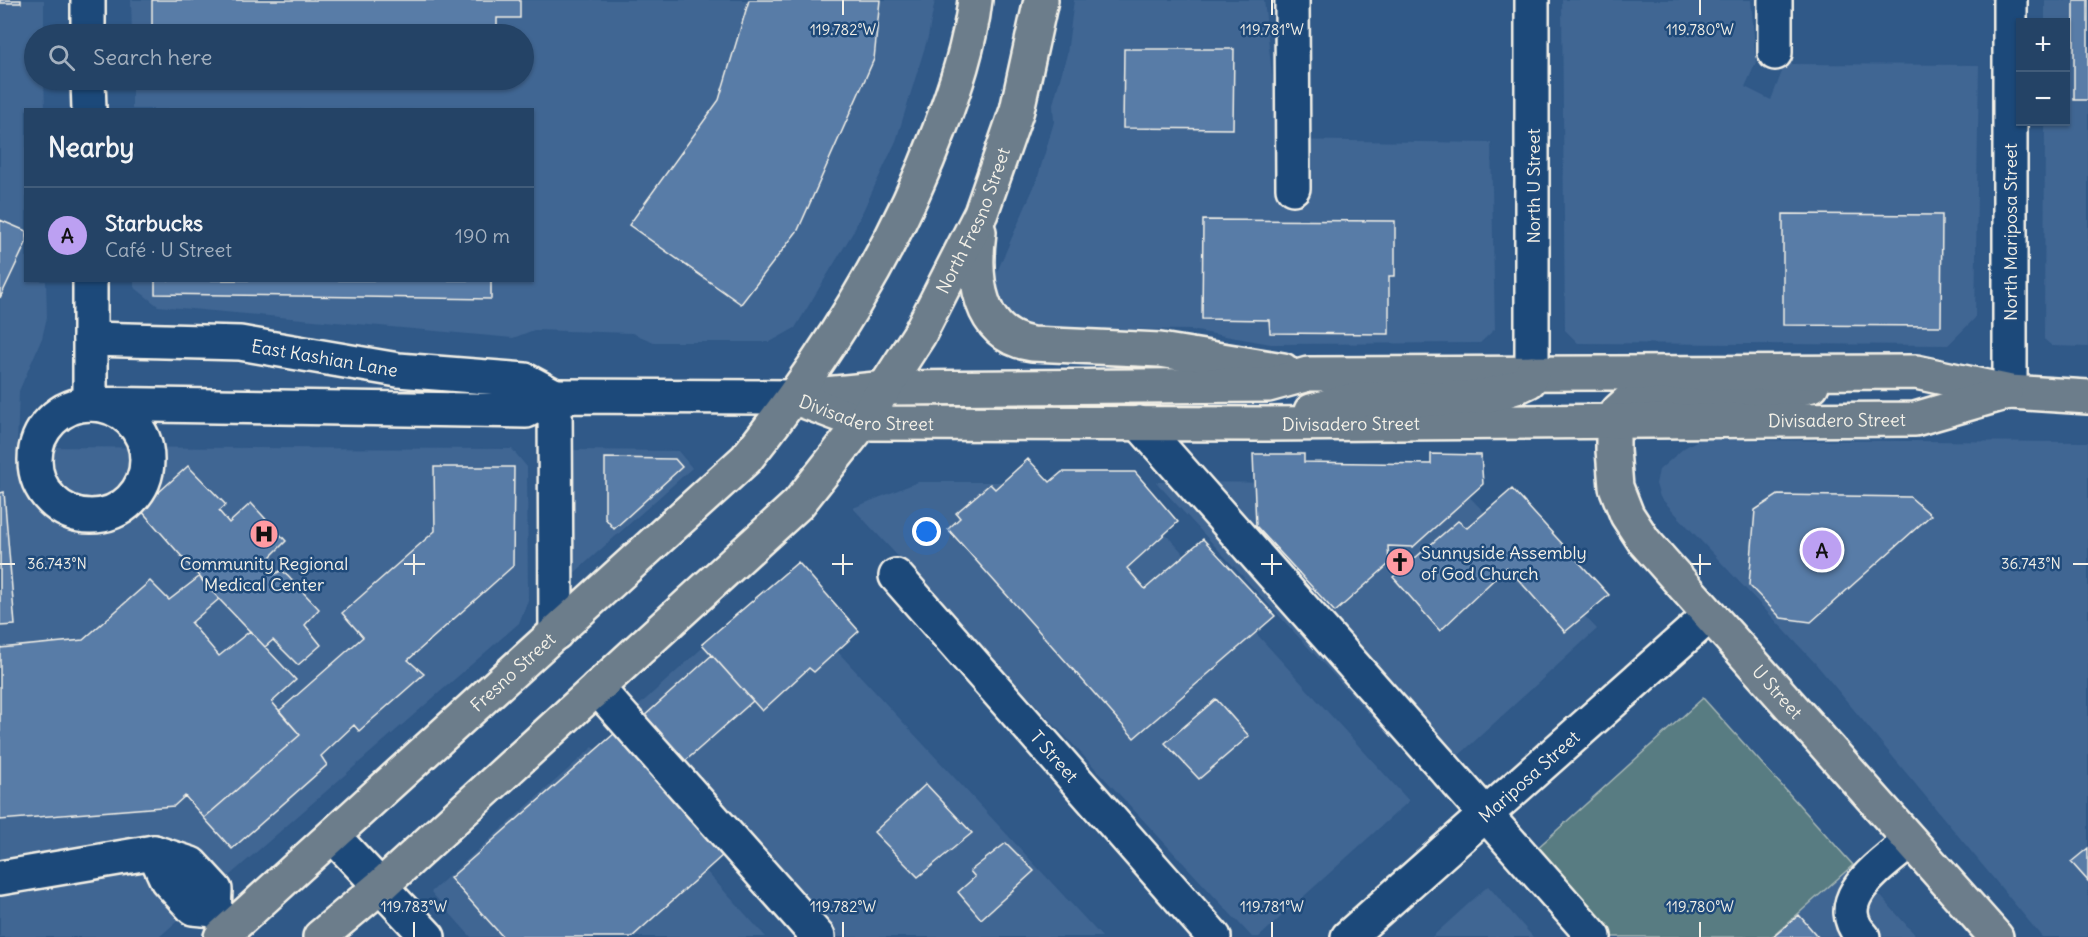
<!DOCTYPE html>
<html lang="en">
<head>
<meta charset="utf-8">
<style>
	:root { --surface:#244366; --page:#2c4a6c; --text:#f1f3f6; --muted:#a3b0bf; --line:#415c7a; --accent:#bca0f2 }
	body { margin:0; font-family:Delius,sans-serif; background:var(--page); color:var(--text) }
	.controls { position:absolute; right:18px; top:18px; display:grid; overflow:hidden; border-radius:0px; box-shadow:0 2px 4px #0004 }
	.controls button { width:54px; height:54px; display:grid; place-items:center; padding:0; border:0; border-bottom:2px solid var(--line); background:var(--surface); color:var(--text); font:30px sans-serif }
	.you { position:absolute; left:927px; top:532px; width:21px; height:21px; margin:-15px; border:4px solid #fff; border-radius:50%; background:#1a73e8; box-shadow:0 0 0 9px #1a73e833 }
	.badge { display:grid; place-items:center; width:39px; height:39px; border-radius:50%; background:var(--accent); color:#111; font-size:20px; font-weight:700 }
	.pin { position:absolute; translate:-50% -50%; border:3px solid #fff; box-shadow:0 2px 6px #0006 }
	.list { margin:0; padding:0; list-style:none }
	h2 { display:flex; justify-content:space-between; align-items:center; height:78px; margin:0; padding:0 24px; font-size:26px }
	h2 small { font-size:20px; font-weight:400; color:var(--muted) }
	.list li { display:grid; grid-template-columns:39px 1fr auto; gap:18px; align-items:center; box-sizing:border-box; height:96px; padding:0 24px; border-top:2px solid var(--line) }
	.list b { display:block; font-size:22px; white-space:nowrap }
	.list p { margin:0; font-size:20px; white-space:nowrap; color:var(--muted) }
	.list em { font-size:20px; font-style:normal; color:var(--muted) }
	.icon { flex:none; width:33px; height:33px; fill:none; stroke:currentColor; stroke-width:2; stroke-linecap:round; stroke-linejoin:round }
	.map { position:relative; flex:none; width:2088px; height:937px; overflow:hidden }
	.search { position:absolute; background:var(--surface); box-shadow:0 2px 4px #0004; left:24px; top:24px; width:510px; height:66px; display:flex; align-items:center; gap:15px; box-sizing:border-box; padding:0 21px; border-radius:33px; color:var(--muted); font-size:22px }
	.panel { position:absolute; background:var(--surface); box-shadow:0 2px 4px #0004; left:24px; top:108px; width:510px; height:174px; border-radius:0px }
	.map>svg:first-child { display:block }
</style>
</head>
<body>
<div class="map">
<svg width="2088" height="937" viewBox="0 0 2088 937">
	<rect width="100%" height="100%" fill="#305988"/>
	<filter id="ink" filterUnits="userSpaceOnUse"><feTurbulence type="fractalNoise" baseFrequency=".0167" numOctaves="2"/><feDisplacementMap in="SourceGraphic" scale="12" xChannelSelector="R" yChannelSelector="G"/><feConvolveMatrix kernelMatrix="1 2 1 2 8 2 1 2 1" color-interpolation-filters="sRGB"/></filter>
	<g filter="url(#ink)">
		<path fill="#406693" d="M0,0H44V34H34V80H44L45,109L26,110V280L46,281L47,317L42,338L19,391L17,447L512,449L527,467L528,600L519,623L159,937H0Z
			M131,0H935L928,37L896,141L852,234L795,328L770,342H654L632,333L534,330L513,338L158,306L134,287V281L532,280V110L132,109V80H524V34H132Z
			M1074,0H1264L1279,140L1491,143L1495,329L1480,343L1271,344L1191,330L1032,328L1020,325L1001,302L996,288L997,272L1037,180L1049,139L1054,122L1053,104L1067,54Z
			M1562,0H1751L1756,62L1745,87L1771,100L1785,64L1979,65L1975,318L1948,345L1578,343L1565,330Z
			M2045,0H2088V347L2052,346L2044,339L2045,122H2066V22H2045Z
			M1698,440L2088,442V937H2042L1816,664L1660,497L1656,484L1659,470L1684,448Z
			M573,450L678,451L692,468L572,575Z
			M918,482H1118L1409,801L1259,937H1252L853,508Z
			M1156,482L1457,484L1597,629L1431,781Z
			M774,583L1102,937H805L614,728Z
			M593,747L766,937H471L431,892Z
			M1853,865L1917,937H1773Z
			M1488,886L1533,937H1432Z"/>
		<path fill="#587c82" stroke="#a6b6b5" stroke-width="1.5" d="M1703,698L1853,865L1772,937H1611L1534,851Z"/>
		<path fill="#587ba7" stroke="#f4f1e8" stroke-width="1.5" d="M0,0H21V3H0Z
			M152,0H520V18H497V34H152Z
			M749,0H880L874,59L798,230L741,304L629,225L719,100Z
			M2074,0H2088V100H2074Z
			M1124,49H1234L1233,129L1123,128Z
			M1783,214L1942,215L1941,326L1783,325Z
			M0,220L26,231V243L0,298Z
			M1203,220L1395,221V276H1389V334L1270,333L1269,320L1202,319Z
			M155,280H491V299L155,294Z
			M1253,454H1304V462L1431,464V454L1481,455L1483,484L1413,547L1388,546L1389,564L1335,612L1256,526Z
			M605,458L675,459L682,467L614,529L605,518Z
			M1028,459L1050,482L1062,472H1135L1178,522L1127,568L1145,589L1203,539L1275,616L1134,738L948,529L960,518L956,513L990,484L995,489Z
			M188,466L226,505L219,511L229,523L251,503L286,541L265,562L275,574L282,570L319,609L305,625L321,645L298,665L273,640L265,647L219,599L140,509Z
			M434,467H514L513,566L408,660L424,674L359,731L354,725L321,756L327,765L232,849L204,818L300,735L279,711L363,637L342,613L435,531Z
			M1512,489L1609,595L1565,632L1507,567L1440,631L1393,577L1458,521L1467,528Z
			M4,492L15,625L0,626V493Z
			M1778,495L1910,497L1931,515L1811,622L1781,618L1749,585L1755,510Z
			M798,562L859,631L814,672L809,668L762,711L702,644Z
			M199,577L219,599L191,623L219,656L250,631L296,680L272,702L300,735L204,818L185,796L174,806L0,820V648L83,640L150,581L169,600Z
			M712,655L753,701L683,763L642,718Z
			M1216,699L1249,736L1199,779L1165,743Z
			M615,733L723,855L632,937H503L450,878Z
			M926,784L972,833L918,877L874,832Z
			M1006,843L1034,871L981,919L958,892L975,877L970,871Z
			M2088,848V881L2071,862Z
			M1799,915L1818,937H1773Z"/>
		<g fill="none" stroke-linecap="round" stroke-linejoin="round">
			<g stroke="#f4f1e8" stroke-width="38">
				<g id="minor">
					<path d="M88,0V34"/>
					<path d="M1292,0L1293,188"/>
					<path d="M1532,0V372"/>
					<path d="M1775,0V53"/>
					<path d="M2010,0V392"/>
					<path d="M88,80L89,110"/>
					<path d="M90,280V404L526,411L555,396L795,397"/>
					<path id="s1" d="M90,339L240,343L398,370L525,380L555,396"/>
					<path d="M555,396L556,633"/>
					<circle cx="91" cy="460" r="56"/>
					<path d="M1139,423L1594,937"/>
					<path id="s2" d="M896,576L1214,937"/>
					<path d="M597,688L818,937"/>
					<path d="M333,836L428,937"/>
					<path d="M154,852L167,880L193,908L214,910L229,924"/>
					<path d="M0,878L154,852L191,864L215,890L214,910"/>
					<path id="s3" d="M1348,937L1710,615"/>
					<path d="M1863,937C1826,899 1884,864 1910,841"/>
				</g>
			</g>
			<g stroke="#f4f1e8" stroke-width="38">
				<g id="major">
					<path d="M979,232C973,276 977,336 1032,344L1160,350L1283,370"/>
					<path id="s4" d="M1812,385L1758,399L1641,397L1628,402L1618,411L1613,421V450L1616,487L1627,515L1644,541L1996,937"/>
					<path d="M795,397L886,388L1268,385L1308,374L1916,372L2010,392L2088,397"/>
					<path id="s5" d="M801,400L862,423L1263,424L1915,419L2005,393"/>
					<path d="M1311,411C1326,407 1341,401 1356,400C1416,393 1473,410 1529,381L1532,373"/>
					<path id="s6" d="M221,937L746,459C826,358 893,252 939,131C955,89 970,45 975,0"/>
					<path id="s7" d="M320,937L382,885L798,504L862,423L919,335L981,213L1017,110L1041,0"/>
				</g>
			</g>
			<use href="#minor" stroke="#1f4a7a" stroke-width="33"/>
			<use href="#major" stroke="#6c7d8b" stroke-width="33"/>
		</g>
	</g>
	<path fill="none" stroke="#f4f1e8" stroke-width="2" d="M843,0V15M1272,0V15M1700,0V15M414,554V575M843,554V575M1272,554V575M1700,554V575M0,564H15M404,564H425M832,564H853M1261,564H1282M1690,564H1711M2073,564H2088M414,922V937M843,922V937M1272,922V937M1700,922V937"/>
	<defs>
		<g id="hospital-disc" transform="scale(1.5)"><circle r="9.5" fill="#ff9aa2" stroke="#1f4a7a"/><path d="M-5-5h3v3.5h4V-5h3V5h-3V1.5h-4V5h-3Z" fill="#111"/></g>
		<g id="church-disc" transform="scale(1.5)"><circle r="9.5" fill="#ff9aa2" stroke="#1f4a7a"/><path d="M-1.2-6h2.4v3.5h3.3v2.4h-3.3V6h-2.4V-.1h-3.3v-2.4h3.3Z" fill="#111"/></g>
	</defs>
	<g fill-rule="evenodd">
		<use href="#hospital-disc" x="264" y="534"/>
		<use href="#church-disc" x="1400" y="562"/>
	</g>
	<g text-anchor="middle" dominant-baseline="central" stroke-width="5" stroke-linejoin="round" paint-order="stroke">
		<g font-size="18" fill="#f4f1e8" stroke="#1f4a7a">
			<text transform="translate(1533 186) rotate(-90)">North U Street</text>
			<text stroke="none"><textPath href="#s7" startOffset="980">North Fresno Street</textPath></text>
			<text transform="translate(2010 232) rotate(-90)">North Mariposa Street</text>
			<text stroke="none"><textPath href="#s1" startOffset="236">East Kashian Lane</textPath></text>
			<text stroke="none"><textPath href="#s5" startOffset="68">Divisadero Street</textPath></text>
			<text stroke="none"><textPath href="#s5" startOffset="1040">Divisadero Street</textPath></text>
			<text stroke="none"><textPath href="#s5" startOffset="554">Divisadero Street</textPath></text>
			<text stroke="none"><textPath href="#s6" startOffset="394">Fresno Street</textPath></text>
			<text stroke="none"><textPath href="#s4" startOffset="540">U Street</textPath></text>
			<text stroke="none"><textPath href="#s2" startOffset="240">T Street</textPath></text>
			<text stroke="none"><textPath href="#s3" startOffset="242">Mariposa Street</textPath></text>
		</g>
		<g font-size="18" fill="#f4f1e8" stroke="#1f4a7a" text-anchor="start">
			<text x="1421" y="552">Sunnyside Assembly<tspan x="1421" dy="21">of God Church</tspan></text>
			<text x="264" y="563" text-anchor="middle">Community Regional<tspan x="264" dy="21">Medical Center</tspan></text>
		</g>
	</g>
	<g font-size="15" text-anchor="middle" fill="#f4f1e8" stroke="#1f4a7a" stroke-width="5" stroke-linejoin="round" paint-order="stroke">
		<text x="843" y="35">119.782°W</text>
		<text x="1272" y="35">119.781°W</text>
		<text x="1700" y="35">119.780°W</text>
		<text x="57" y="569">36.743°N</text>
		<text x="2031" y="569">36.743°N</text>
		<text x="414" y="912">119.783°W</text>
		<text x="843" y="912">119.782°W</text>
		<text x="1272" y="912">119.781°W</text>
		<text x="1700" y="912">119.780°W</text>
	</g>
</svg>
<div class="controls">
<button>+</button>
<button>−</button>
</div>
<div class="you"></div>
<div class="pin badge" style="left:1822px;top:550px">A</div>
<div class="search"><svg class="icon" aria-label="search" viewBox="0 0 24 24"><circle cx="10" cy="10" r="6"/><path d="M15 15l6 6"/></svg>Search here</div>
<section class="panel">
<h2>Nearby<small></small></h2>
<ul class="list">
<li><span class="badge">A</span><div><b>Starbucks</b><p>Café · U Street</p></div><em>190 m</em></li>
</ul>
</section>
</div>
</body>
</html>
